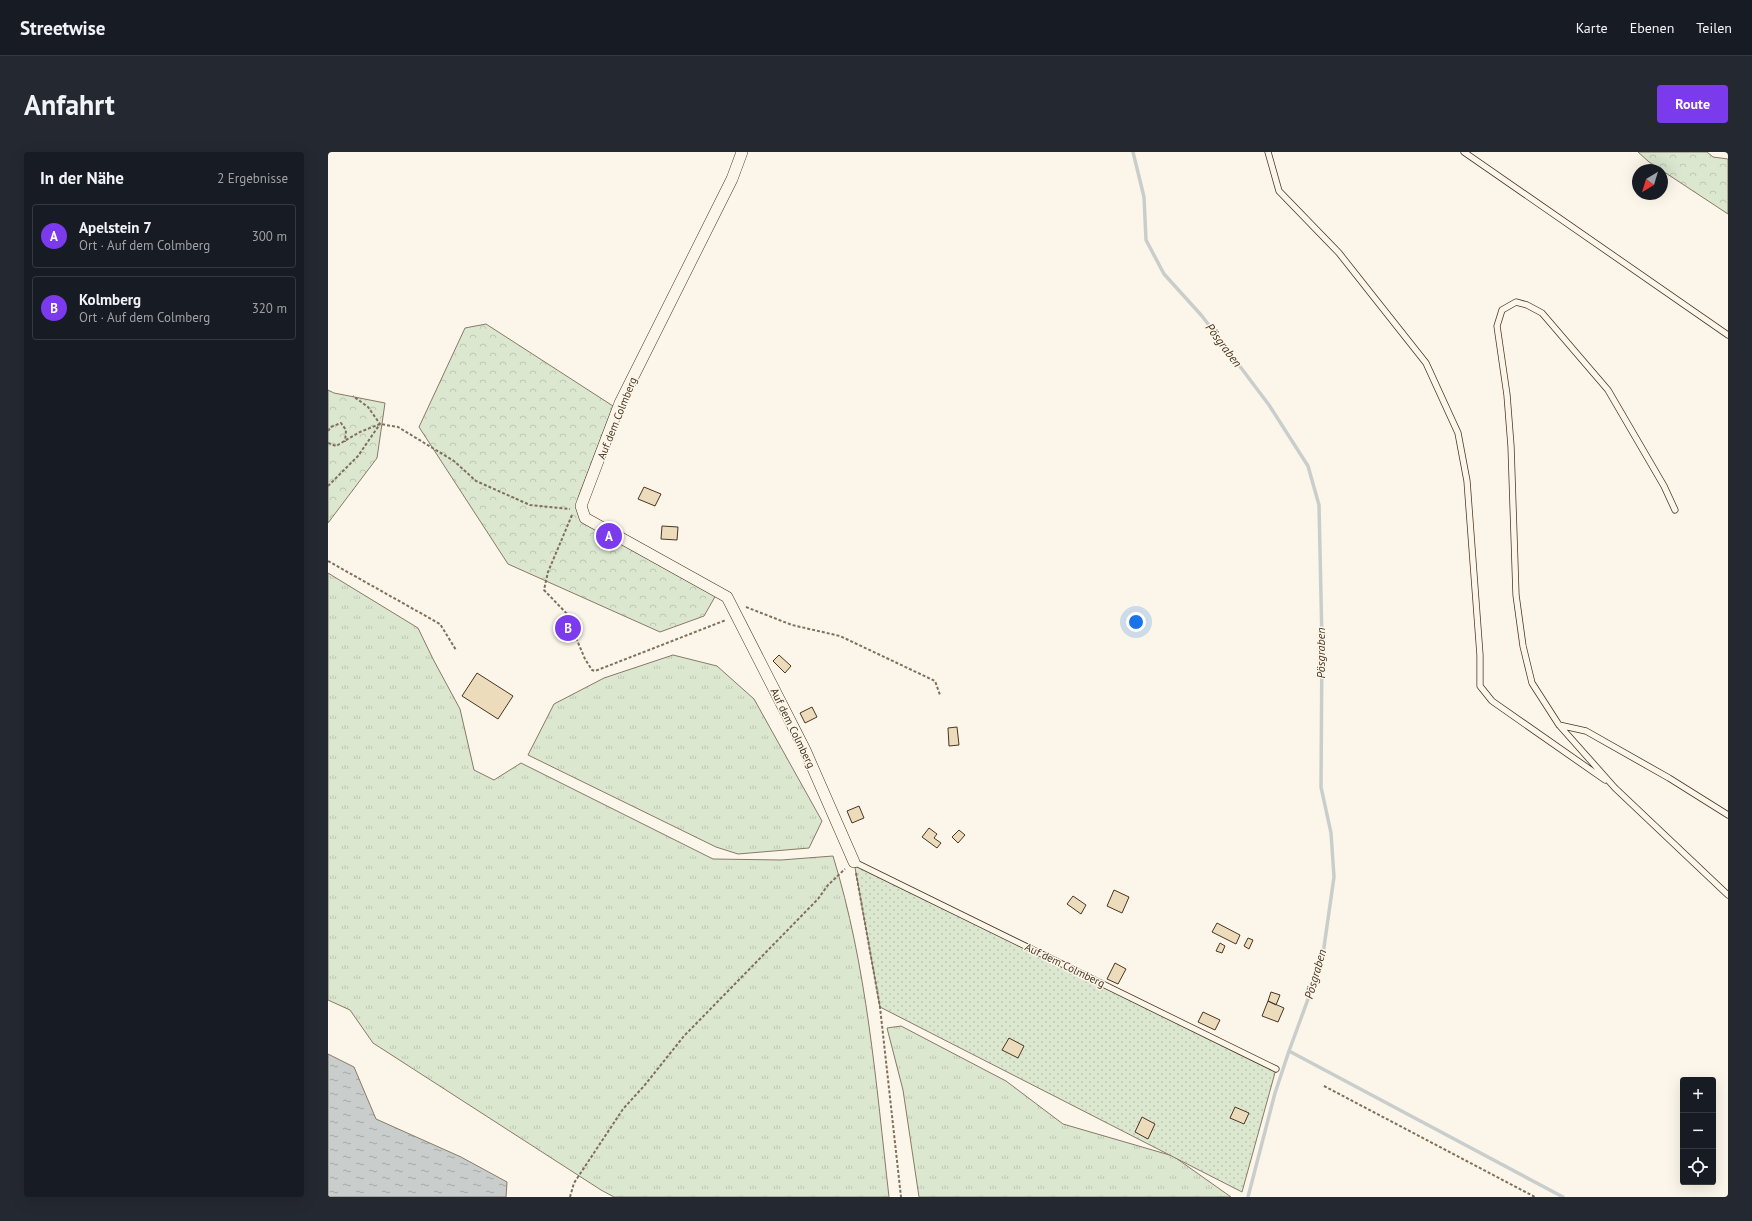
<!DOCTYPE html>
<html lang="de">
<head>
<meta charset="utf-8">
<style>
	:root { --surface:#171b24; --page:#242831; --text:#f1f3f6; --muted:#9ea1a6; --line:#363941; --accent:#7c3aed }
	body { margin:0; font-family:"PT Sans",sans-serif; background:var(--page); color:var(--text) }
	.controls { position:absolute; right:12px; bottom:12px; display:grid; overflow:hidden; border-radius:4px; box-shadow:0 4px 16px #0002 }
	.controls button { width:36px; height:36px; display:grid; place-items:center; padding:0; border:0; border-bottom:1px solid var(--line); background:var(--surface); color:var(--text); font:20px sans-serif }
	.compass { position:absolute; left:1304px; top:12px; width:36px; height:36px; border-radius:50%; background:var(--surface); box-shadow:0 4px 16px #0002; rotate:218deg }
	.you { position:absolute; left:808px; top:470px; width:14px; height:14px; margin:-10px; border:3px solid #fff; border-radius:50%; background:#1a73e8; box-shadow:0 0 0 6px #1a73e833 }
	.badge { display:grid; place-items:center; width:26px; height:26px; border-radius:50%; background:var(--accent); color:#fff; font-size:13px; font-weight:700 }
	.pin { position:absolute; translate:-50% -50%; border:2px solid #fff; box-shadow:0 1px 4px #0006 }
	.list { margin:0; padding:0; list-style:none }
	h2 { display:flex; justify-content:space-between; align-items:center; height:52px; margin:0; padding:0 16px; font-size:17px }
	h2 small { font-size:13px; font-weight:400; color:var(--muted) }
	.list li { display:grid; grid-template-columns:26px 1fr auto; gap:12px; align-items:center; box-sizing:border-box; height:64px; margin:0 8px 8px; padding:0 8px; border:1px solid var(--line); border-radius:4px }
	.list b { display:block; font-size:15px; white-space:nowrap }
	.list p { margin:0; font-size:13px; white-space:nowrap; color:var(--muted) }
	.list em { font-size:13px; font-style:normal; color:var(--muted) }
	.icon { flex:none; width:22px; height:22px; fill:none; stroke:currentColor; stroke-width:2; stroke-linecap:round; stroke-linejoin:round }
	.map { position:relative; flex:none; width:1400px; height:1045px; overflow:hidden; border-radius:4px }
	header { display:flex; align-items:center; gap:24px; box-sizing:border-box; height:56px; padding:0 20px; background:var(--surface); border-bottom:1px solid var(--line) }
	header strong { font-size:19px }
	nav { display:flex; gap:22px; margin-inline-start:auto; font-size:14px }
	.intro { display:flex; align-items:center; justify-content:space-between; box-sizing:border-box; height:96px; padding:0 24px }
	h1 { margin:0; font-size:28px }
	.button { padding:10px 18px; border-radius:4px; background:var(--accent); color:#fff; font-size:14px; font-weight:700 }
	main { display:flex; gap:24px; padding:0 24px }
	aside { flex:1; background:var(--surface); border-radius:4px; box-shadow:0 4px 16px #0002 }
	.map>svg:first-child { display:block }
</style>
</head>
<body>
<header>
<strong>Streetwise</strong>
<nav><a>Karte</a><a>Ebenen</a><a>Teilen</a></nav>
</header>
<div class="intro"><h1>Anfahrt</h1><a class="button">Route</a></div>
<main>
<aside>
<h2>In der Nähe<small>2 Ergebnisse</small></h2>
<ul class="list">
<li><span class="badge">A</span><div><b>Apelstein 7</b><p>Ort · Auf dem Colmberg</p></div><em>300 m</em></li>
<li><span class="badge">B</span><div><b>Kolmberg</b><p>Ort · Auf dem Colmberg</p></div><em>320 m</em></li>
</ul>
</aside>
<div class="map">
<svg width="1400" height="1045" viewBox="0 0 1400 1045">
	<defs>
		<pattern id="grass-tufts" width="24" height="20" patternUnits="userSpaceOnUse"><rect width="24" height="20" fill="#dce7d0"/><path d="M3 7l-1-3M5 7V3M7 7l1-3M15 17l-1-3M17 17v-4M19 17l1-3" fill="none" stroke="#bec7b2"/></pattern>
		<pattern id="forest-crowns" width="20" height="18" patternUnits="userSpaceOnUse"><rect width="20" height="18" fill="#dce7d0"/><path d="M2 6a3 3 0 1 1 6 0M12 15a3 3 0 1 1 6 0" fill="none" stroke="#bec7b2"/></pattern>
		<pattern id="garden-dots" width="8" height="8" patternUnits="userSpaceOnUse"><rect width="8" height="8" fill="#dce7d0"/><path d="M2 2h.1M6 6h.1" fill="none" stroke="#bec7b2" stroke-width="1.8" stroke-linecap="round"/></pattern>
		<pattern id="water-ripples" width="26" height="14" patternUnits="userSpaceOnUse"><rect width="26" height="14" fill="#c9cecd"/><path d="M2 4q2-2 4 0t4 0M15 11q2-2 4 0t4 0" fill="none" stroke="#a5a8a6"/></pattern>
	</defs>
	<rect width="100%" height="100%" fill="#fbf6e9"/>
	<path fill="url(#grass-tufts)" stroke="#887966" d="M0,421L90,476L105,507L132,557L146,618L166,628L193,611L385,707L453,708L505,704C539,814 548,931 561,1045H286L273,1038L45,891L22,858L0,848Z
		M345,503L389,514L426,547L494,669L481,696L410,702L388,695L200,603L226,552L276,526Z
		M573,874L678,929L735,972L845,1004L903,1045H591L575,938L559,876Z"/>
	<path fill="url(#forest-crowns)" stroke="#887966" d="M1310,0H1379L1385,5L1400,7V62L1321,10Z
		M158,172L285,254L250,346L257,368L388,443L376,464L332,480L180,412L91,275L137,176Z
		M0,238L6,241L57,251L49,306L0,371Z"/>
	<path fill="url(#garden-dots)" stroke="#887966" d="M526,710L948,917L914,1040L552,855Z"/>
	<path fill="url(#water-ripples)" stroke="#887966" d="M0,902L26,915L48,967L133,1005L179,1030L178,1045H0Z"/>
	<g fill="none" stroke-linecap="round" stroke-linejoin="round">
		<path stroke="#c9cecd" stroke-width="3.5" d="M805,0L816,45L818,88L836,122L874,164L941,253L980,314L991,353L994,490L993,635L1003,681L1006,725L994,809L961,899L947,941L920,1045
			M961,899L1235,1045"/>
	</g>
	<path fill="#ecdcbc" stroke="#4a3520" d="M316,335L333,342L327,354L310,347Z
		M334,374L350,375L349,388L333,387Z
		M451,503L463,514L457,521L445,509Z
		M149,521L185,544L170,567L134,544Z
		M484,555L489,565L477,571L472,561Z
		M629,575L631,593L621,594L620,576Z
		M531,654L536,666L524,671L519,659Z
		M601,676L609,682L606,686L613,691L609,696L594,685Z
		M631,678L637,683L630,691L624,685Z
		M786,738L801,745L794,761L779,754Z
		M745,744L758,753L753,762L739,752Z
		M889,771L912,783L908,792L884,780Z
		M920,786L925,788L921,797L916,794Z
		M892,791L897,794L894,801L888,799Z
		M787,811L798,817L790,832L779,827Z
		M943,840L952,843L948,853L940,849Z
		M940,849L956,856L950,870L934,864Z
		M875,860L892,868L887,878L870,870Z
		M681,886L696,894L690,906L674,898Z
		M907,955L921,961L916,972L902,966Z
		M814,965L827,972L820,987L807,980Z"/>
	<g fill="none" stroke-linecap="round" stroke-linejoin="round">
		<g stroke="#4a3520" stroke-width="7">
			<path id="lane" d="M940,0L951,39L1011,101L1098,211L1130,281L1139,329L1152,503V534L1164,549L1277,628
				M1136,0L1400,183
				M1347,358L1336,334L1280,238L1214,161L1199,153L1188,150L1174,158L1169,174L1179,243L1183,294L1188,443L1195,494L1204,531L1231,573L1287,636L1400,743
				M1231,573L1258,579L1341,626L1400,663
				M526,710L948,917"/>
		</g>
		<g stroke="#4a3520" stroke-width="12">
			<path id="street" d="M414,0L404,27L292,251L253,354L257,366L399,445L477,598L526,710"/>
		</g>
		<path stroke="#7f6f5c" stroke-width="2" stroke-dasharray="3 2" stroke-linecap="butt" d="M0,279L3,275L13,271L18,278L17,290
			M0,291L8,294L32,280L52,272L70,275L126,309L148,329L202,353L242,357
			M0,334L30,304L52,272L40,255L25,244
			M244,363L220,420L216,438L242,465L243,474L257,507L264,518L267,519L398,468
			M0,409L112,472L128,498
			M418,455L464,473L512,484L607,529L612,543
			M528,721L552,855L573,1045
			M996,934L1207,1045
			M242,1045L246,1031L295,957L316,934L356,884L490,747L500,733L517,717"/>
		<use href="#lane" stroke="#fbf6e9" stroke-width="5.5"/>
		<use href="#street" stroke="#fbf6e9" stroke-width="11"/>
	</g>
	<g text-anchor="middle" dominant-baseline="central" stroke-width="3" stroke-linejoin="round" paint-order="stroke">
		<g font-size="11" fill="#4a3520" stroke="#fbf6e9">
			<text transform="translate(289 266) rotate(-68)">Auf dem Colmberg</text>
			<text transform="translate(465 576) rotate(64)">Auf dem Colmberg</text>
			<text transform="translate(737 813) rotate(26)">Auf dem Colmberg</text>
		</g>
		<g font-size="12" font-style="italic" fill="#4a3520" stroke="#fbf6e9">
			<text transform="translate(896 193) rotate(53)">Pösgraben</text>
			<text transform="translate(992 501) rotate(-90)">Pösgraben</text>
			<text transform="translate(987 822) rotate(-74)">Pösgraben</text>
		</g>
	</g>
</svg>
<div class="controls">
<button>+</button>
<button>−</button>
<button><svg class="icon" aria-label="locate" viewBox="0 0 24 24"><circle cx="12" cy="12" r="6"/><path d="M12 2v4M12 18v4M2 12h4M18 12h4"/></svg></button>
</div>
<svg class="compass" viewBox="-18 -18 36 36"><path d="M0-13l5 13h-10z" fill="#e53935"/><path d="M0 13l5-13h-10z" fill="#9ea1a6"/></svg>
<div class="you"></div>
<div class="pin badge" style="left:281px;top:384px">A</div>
<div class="pin badge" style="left:240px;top:476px">B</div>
</div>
</main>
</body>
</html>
